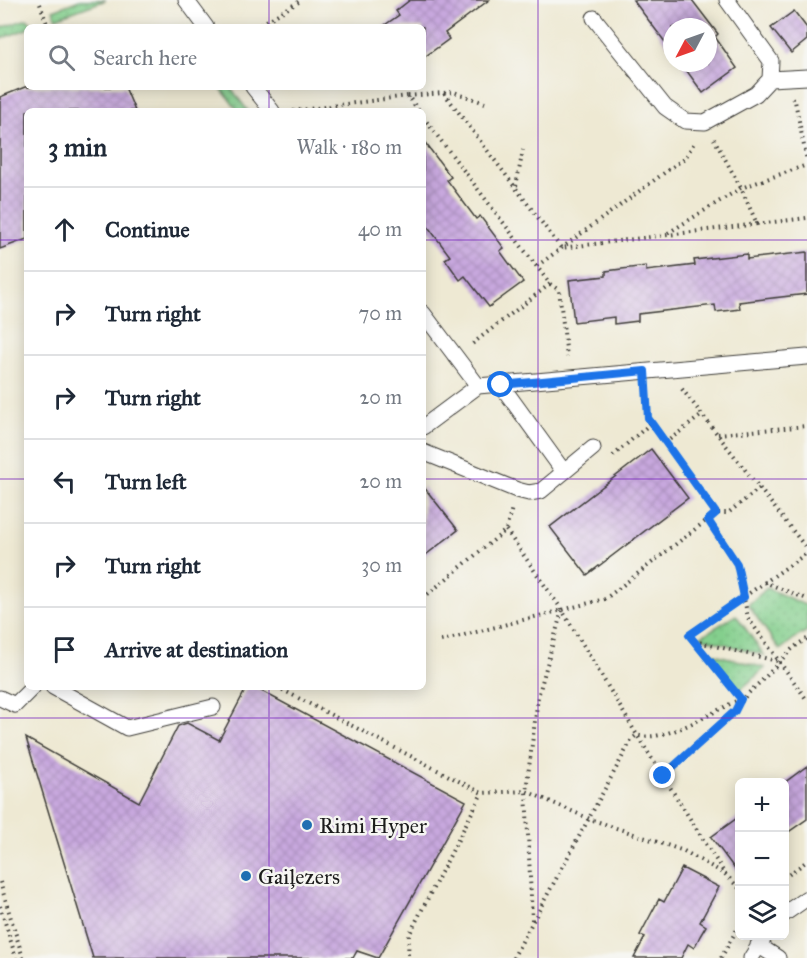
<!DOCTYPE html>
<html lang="en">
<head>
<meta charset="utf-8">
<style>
	:root { --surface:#fff; --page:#f6f6f7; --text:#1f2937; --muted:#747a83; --line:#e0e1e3 }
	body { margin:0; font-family:"IM FELL Great Primer",serif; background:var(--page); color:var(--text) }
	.controls { position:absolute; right:18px; bottom:18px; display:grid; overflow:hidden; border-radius:9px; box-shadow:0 3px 15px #0003 }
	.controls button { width:54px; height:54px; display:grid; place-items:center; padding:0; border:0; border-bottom:2px solid var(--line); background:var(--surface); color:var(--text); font:30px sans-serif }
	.compass { position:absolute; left:663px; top:18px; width:54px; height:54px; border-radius:50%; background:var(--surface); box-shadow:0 3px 15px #0003; rotate:229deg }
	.stop { position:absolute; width:18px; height:18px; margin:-14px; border:4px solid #1a73e8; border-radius:50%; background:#fff }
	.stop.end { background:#1a73e8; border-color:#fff; box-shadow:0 2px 6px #0008 }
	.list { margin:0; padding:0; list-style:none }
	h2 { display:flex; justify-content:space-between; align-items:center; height:78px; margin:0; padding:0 24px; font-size:26px }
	h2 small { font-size:20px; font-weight:400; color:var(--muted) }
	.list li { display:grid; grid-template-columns:39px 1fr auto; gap:18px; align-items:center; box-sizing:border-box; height:84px; padding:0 24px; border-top:2px solid var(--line) }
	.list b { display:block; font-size:22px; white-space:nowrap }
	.list em { font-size:20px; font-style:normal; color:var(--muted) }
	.icon { flex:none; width:33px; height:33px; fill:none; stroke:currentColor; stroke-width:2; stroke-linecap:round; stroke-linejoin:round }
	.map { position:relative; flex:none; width:807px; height:958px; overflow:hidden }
	.search { position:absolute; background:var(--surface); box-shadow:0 3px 15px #0003; left:24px; top:24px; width:402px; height:66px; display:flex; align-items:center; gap:15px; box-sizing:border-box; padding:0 21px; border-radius:9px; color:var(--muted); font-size:22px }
	.panel { position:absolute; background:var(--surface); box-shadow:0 3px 15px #0003; left:24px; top:108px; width:402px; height:582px; border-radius:9px }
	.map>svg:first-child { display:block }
</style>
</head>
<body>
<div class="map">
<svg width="807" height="958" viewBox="0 0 807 958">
	<defs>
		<pattern id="grass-dots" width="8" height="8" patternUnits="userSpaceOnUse" patternTransform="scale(1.5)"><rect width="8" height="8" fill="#84cf8d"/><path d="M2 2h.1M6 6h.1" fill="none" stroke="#71b179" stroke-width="1.8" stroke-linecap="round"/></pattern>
		<pattern id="building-cross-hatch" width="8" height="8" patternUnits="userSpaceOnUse" patternTransform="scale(1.5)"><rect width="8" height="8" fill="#c8a8de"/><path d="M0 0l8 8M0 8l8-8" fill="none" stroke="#ab90be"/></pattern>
	</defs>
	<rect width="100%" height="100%" fill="#f6f6f2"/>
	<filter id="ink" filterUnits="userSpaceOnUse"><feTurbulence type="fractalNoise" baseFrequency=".0167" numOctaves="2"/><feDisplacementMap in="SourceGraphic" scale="12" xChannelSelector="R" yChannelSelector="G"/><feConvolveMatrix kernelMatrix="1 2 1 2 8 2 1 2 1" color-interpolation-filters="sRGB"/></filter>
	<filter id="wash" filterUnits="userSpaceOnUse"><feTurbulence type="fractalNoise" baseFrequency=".008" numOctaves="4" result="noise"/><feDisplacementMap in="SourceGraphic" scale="24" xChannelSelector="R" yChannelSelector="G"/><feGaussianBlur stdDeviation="1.35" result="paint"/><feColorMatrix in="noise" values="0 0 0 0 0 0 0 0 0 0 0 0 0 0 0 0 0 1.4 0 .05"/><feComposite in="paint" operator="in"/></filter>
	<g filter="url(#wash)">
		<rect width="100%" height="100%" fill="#eee9d3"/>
		<path fill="url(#grass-dots)" stroke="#507654" stroke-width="1.5" d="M80,0H106L56,18L53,10Z
			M27,19L34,26L27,27V29L0,39V28Z
			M220,87H230L248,111H238Z
			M767,588L807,606V631L795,638L780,650L748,605Z
			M736,615L764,655L700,637Z
			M708,652L765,668L740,690Z"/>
		<g id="blocks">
			<path fill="url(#building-cross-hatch)" d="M410,0H489L445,33L449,39L423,58V27H382L399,15L396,11Z
				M633,0H692L718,34L715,37L737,68L703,93L681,63H708V27H672V51Z
				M794,11L807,28V40L791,53L771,28Z
				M25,87H125L135,111H27V239L0,249V97Z
				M423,140L451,177L447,180L476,219L480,216L504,248L500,251L523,282L489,307L465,276L460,280L445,259L450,256L423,220Z
				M807,252V294L739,302L740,309L716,312L715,305L638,314V321L614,324V317L574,322L569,280L606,276V271L646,266V271L695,265L694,260L747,254V259Z
				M651,449L688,498L587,575L550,527Z
				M423,486L458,530L423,557Z
				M247,687H254L466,801L378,958L357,951L353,958H93L26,738L139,802L178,726L187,723L219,740Z
				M807,766V819L784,835V783Z
				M740,816V876L711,837Z
				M682,868L719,887L700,922L706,926L700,936L694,948L688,944L681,958H634L645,937L640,935L659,899L664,902Z"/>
		</g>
	</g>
	<g filter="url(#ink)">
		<use href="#blocks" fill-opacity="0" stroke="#3c3b37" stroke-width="1.5"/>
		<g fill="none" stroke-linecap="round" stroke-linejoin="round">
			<g stroke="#3c3b37" stroke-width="17">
				<path id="service" d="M186,0L206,27
					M594,18L665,107L685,121L705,122L756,94L770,79L771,61L727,0
					M770,79L807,77
					M253,87L272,111
					M423,313L478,386
					M501,385L564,472
					M423,427L478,386L807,357
					M423,452L517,490L529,493L541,491L593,448
					M53,687L127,728L213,707
					M0,698L15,705L33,687
					M784,914L807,898
					M758,945L778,958
					M751,958L765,936"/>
			</g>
			<path stroke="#3c3b37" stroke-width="4" stroke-dasharray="1.5 4.5" stroke-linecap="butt" d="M40,4L48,27
				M256,27L302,0
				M444,93L561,248L757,224L741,188L714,139
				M408,96L454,92L485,103
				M792,98L795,101L807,161
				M293,111L408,96L419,111
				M423,117L550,284L472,344
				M516,186L523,150
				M757,224L807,218
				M668,233L741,188L807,165
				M537,266L686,157L695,141
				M550,284L559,290L567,357
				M682,389L807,549
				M646,392L648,418L716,513
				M718,434L807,426
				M665,443L702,415
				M613,456L651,423
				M708,520L737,564L748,618L807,700
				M506,530L562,610L637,735L725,874L740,889
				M764,582L807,599
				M423,598L506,530L512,508
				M441,641L605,599L716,513H728L760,488
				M694,641L777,661
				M277,687L482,793L526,791L590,819L684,851L725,874
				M741,699L689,635L807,553
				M663,776L735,711C744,694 759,685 771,671C783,659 791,647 807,639
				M784,878L807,861
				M0,882L23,958
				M0,906L16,958
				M532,920L526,791L538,697L562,610
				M408,955L409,935L482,793
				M513,958L632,739L637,735C665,744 714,710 741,699
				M721,958L740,924"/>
			<use href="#service" stroke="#fff" stroke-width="15"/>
		</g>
	</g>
	<g fill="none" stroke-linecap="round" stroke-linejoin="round" filter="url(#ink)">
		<path stroke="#1a73e8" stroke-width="8" d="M501,385L645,371L648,418L716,513L708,520L737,564L744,597L689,635L741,699L735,711L663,776"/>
	</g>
	<path fill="none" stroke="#7b2cbf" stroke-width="1.5" stroke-opacity="0.55" d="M269,0V27M538,0V958M269,87V111M0,240H27M423,240H807M0,479H27M423,479H807M269,687V958M0,718H807"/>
	<g fill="#1f6fb2" stroke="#f6f6f2" stroke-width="2">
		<circle cx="307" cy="825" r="6"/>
		<circle cx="246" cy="876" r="6"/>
	</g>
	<g text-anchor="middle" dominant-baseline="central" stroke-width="5" stroke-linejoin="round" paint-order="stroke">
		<g font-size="22" fill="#1c1c1c" stroke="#f6f6f2" text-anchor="start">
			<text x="319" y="825">Rimi Hyper</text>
			<text x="258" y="876">Gaiļezers</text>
		</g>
	</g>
</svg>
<div class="controls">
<button>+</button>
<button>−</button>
<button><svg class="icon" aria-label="layers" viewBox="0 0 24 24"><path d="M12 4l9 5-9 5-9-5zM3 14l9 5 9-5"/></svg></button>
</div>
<svg class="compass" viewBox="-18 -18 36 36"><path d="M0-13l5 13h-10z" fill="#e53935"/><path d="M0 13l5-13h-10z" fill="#747a83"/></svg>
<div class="stop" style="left:501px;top:385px"></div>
<div class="stop end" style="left:663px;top:776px"></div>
<div class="search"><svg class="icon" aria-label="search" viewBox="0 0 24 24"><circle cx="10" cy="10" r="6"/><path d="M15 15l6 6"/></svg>Search here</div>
<section class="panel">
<h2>3 min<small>Walk · 180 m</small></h2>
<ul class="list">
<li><svg class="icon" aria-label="ahead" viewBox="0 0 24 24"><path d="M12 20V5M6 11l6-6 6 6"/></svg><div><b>Continue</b></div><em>40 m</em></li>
<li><svg class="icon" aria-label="right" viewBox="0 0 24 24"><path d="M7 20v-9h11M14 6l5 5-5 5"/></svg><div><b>Turn right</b></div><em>70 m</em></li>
<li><svg class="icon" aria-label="right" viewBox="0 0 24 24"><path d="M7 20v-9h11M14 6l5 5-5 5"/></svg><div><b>Turn right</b></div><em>20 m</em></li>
<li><svg class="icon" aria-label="left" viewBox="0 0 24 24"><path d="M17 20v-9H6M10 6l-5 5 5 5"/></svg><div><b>Turn left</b></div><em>20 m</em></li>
<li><svg class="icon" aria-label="right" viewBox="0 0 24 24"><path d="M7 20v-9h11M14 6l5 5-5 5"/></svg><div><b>Turn right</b></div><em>30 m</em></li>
<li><svg class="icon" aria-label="arrive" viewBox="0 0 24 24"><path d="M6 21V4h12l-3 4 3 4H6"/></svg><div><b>Arrive at destination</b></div></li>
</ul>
</section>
</div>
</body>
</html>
